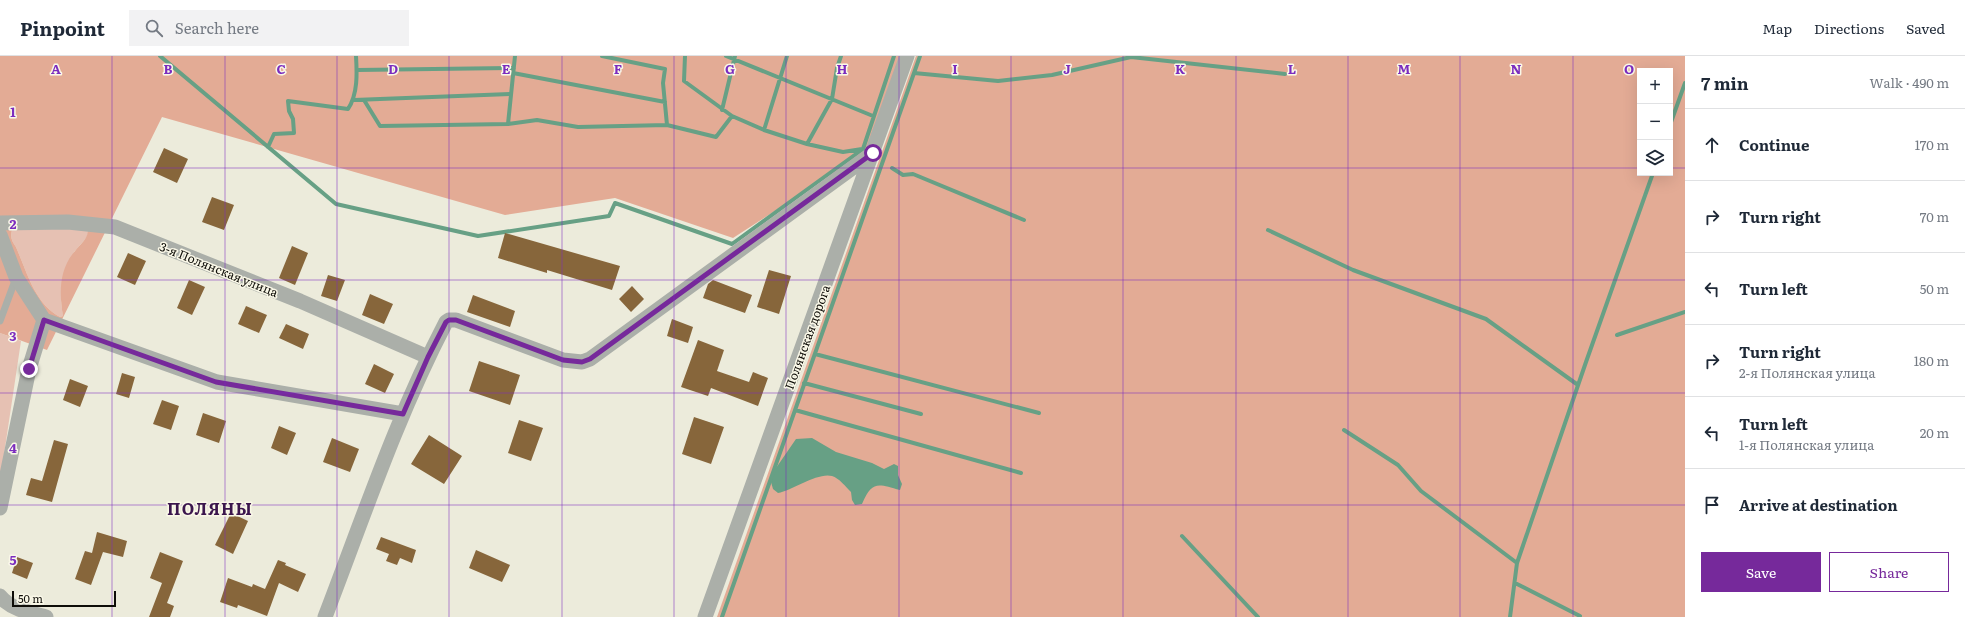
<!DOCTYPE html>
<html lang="en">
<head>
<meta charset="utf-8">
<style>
	:root { --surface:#fff; --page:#f2f2f3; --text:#1f2937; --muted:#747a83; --line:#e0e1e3; --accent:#76299b }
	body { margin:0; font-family:Literata,serif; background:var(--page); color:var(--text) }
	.controls { position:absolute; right:12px; top:12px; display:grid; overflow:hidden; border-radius:0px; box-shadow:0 4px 16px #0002 }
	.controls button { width:36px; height:36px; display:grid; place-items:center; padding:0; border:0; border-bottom:1px solid var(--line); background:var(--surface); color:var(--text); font:20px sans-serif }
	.scale { position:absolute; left:12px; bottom:10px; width:104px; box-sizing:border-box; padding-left:4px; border:2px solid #0e0d08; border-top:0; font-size:11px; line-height:14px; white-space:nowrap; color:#0e0d08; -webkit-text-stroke:3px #faf8e8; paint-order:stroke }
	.stop { position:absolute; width:12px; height:12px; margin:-9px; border:3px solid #76299b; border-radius:50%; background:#fff }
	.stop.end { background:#76299b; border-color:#fff; box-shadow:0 1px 4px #0008 }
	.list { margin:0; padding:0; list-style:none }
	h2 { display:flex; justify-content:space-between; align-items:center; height:52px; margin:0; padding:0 16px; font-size:17px }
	h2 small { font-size:13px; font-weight:400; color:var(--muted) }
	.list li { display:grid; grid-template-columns:26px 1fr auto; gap:12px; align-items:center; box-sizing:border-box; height:72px; padding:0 16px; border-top:1px solid var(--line) }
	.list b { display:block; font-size:15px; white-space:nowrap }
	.list p { margin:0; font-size:13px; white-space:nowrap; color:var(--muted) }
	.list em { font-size:13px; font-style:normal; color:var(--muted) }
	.actions { display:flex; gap:8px; padding:12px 16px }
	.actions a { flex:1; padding:9px 0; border:1px solid var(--accent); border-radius:0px; text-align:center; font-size:14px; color:var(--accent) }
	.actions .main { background:var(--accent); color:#fff }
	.icon { flex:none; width:22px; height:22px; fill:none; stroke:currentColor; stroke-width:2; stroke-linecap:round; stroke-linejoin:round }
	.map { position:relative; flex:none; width:1685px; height:561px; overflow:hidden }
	header { display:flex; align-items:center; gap:24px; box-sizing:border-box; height:56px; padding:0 20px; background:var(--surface); border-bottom:1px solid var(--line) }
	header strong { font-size:19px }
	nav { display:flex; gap:22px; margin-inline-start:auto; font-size:14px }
	.search { width:280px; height:36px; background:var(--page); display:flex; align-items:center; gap:10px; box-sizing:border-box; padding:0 14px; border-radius:0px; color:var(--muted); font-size:15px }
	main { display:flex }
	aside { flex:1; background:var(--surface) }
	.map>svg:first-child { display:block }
</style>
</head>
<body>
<header>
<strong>Pinpoint</strong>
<div class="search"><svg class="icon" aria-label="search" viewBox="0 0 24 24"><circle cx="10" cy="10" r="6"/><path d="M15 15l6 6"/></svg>Search here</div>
<nav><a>Map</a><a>Directions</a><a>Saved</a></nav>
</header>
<main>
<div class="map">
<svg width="1685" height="561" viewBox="0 0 1685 561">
	<rect width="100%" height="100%" fill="#ecebdb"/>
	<path fill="#e6c1b3" d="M81,171L89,175L87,181L74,196L61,246L63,260L60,261C35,248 27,216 16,191C12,185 10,182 12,174L17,172Z
		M0,277L21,285L0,425Z"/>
	<path fill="#e3ab95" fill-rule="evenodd" d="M0,0H901L868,95L733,182L615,142L505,159L162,61L47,294L0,277ZM81,171L88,175C87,184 80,188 75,195C59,213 59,237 63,260L60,261C35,248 27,216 16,191C12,185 10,182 12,174L17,172Z
		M916,0H1685V561H717ZM1640,15H1670V117H1640Z"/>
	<path fill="#67a085" d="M812,382L836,396L872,407L884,413L894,408L898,410V419L902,428L900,434C878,428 872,424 862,448L855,449L852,444L851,436C846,431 839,422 832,420C818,416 793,434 778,437L773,433L771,426L776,412L796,383Z"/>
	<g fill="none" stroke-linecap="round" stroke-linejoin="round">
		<path stroke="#67a085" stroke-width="4" d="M160,0L336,148L478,180L609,160L615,147L732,188L863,93L894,0
			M515,0L508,68L537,64L578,71L667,69L716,81L732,60
			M602,0L665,13L663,27L667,69
			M685,0L684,25L732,60L764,74L807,88L843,96L862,93
			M726,0L873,60
			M357,14L514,12
			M513,17L665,46
			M914,17L998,25L1052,19L1131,1L1285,18
			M354,44L511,38
			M364,44L380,70L508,68
			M722,54L735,0
			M1670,69L1685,27
			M764,74L787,0
			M807,88L832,43L837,12L841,0
			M268,91L274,78L294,77L293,63L289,55L288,45L348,53C358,38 357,17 356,0
			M892,112L903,119L913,118L1024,164
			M1268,174L1353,214L1486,263L1578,329
			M1617,279L1685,256
			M815,298L1039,357
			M804,327L921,358
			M795,354L1021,417
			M1344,374L1398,409L1421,435L1517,507
			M1182,480L1258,561
			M1515,527L1580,560
			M722,561L920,0
			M1510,561L1517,507L1586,306L1653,117"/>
	</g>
	<path fill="#87663b" d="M164,92L188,103L177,127L153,116Z
		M212,141L234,149L224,174L202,166Z
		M505,177L620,210L612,234L547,214V217L498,202Z
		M292,190L308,197L295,229L279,222Z
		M128,197L146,205L135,229L117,221Z
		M769,214L791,220L779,258L757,251Z
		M328,219L345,224L337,245L321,240Z
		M189,224L205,231L192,259L177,252Z
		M713,224L752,239L745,257L703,242L708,228Z
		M632,230L644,243L631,256L619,243Z
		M370,238L393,248L384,268L362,259Z
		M473,239L515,255L510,271L467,256Z
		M246,250L267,259L259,277L238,268Z
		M672,263L693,271L688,287L667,280Z
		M286,268L309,278L303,293L279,282Z
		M698,284L724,294L717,315L749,326L753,316L768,322L758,350L711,332L708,340L681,331Z
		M479,305L520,319L510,349L469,335Z
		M374,308L394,318L385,337L365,328Z
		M122,317L135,321L129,342L116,338Z
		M70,323L88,330L80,351L63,344Z
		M162,344L179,350L171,374L153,368Z
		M203,357L226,365L219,387L196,379Z
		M694,361L724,371L711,408L682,398Z
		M519,364L543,372L531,405L508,397Z
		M279,370L296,377L287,399L271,392Z
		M429,379L462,400L444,428L411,408Z
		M332,382L359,393L350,416L323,406Z
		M54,384L68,388L52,446L26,439L31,422L42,425Z
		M231,457L248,465L233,498L215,489Z
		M97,476L127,485L123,501L103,496L91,529L75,523L85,495L92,497Z
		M381,481L416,494L412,507L400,502L397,509L386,505L389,498L376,493Z
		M476,494L510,509L502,526L469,512Z
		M160,496L183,505L167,547L174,550L170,561H149L162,527L150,522Z
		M17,501L33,507L27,523L12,517Z
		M278,504L286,507L285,509L306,518L298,536L279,527L267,560L238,549L237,552L220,546L228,522L252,531L253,528L265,533Z"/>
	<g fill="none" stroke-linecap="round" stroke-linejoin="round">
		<path stroke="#abafa9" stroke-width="7" d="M0,265L16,222"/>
		<path stroke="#abafa9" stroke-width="15" d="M0,167L68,166L115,171L300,245L428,301
			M0,179L16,221L44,264L29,313L0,452
			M44,264L217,326L403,358
			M0,540C10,553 31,557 46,561
			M325,561C363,462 397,360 446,266L449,264H456L563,304L582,306L590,303L873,97
			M705,561L907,0"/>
	</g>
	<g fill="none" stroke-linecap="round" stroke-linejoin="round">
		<path stroke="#76299b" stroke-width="5" d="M29,313L44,264L216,326L403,358L428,301L446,266L449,264H456L563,304L582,306L590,303L873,97"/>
	</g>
	<path fill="none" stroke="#7b2cbf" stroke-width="1" stroke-opacity="0.55" d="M112,0V561M225,0V561M337,0V561M449,0V561M562,0V561M674,0V561M786,0V561M899,0V561M1011,0V561M1123,0V561M1236,0V561M1348,0V561M1460,0V561M1573,0V561M0,112H1640M1670,112H1685M0,224H1685M0,337H1685M0,449H1685"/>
	<g text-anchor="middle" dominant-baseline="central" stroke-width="3" stroke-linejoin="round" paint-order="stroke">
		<g font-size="12" fill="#0e0d08" stroke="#faf8e8">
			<text transform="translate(219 213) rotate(22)">3-я Полянская улица</text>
			<text transform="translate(807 281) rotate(-70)">Полянская дорога</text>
		</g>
		<g font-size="16" font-weight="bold" letter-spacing="1" fill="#3b164d" stroke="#faf8e8">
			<text x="210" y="452">ПОЛЯНЫ</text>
		</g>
	</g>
	<g font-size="13" text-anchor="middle" font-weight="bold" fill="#7b2cbf" stroke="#faf8e8" stroke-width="3" stroke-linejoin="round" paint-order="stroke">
		<text x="56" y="18">A</text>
		<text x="168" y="18">B</text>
		<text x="281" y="18">C</text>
		<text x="393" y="18">D</text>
		<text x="506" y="18">E</text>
		<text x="618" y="18">F</text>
		<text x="730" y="18">G</text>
		<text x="842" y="18">H</text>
		<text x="955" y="18">I</text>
		<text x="1067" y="18">J</text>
		<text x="1180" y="18">K</text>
		<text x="1292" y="18">L</text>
		<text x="1404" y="18">M</text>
		<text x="1516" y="18">N</text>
		<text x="1629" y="18">O</text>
		<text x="13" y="61">1</text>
		<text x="13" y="173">2</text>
		<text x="13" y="285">3</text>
		<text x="13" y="397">4</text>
		<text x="13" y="509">5</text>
	</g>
</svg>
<div class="controls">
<button>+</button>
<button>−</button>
<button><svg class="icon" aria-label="layers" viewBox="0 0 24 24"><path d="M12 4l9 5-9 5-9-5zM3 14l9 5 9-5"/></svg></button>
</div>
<div class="scale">50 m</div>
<div class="stop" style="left:873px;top:97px"></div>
<div class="stop end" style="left:29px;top:313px"></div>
</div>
<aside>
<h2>7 min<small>Walk · 490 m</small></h2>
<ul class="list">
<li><svg class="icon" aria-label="ahead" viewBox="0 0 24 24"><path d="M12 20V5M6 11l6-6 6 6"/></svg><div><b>Continue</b></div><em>170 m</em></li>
<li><svg class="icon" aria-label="right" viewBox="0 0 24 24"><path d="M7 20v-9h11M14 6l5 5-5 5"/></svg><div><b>Turn right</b></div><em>70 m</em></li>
<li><svg class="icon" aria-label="left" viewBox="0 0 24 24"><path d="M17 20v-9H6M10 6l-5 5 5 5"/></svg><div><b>Turn left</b></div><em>50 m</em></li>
<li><svg class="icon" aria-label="right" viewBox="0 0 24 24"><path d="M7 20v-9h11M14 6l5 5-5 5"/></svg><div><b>Turn right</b><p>2-я Полянская улица</p></div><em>180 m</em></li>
<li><svg class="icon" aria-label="left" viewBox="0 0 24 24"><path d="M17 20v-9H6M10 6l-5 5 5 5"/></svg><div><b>Turn left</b><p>1-я Полянская улица</p></div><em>20 m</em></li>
<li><svg class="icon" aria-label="arrive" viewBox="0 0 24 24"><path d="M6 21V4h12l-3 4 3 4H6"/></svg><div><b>Arrive at destination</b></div></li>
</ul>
<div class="actions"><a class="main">Save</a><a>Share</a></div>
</aside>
</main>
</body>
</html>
